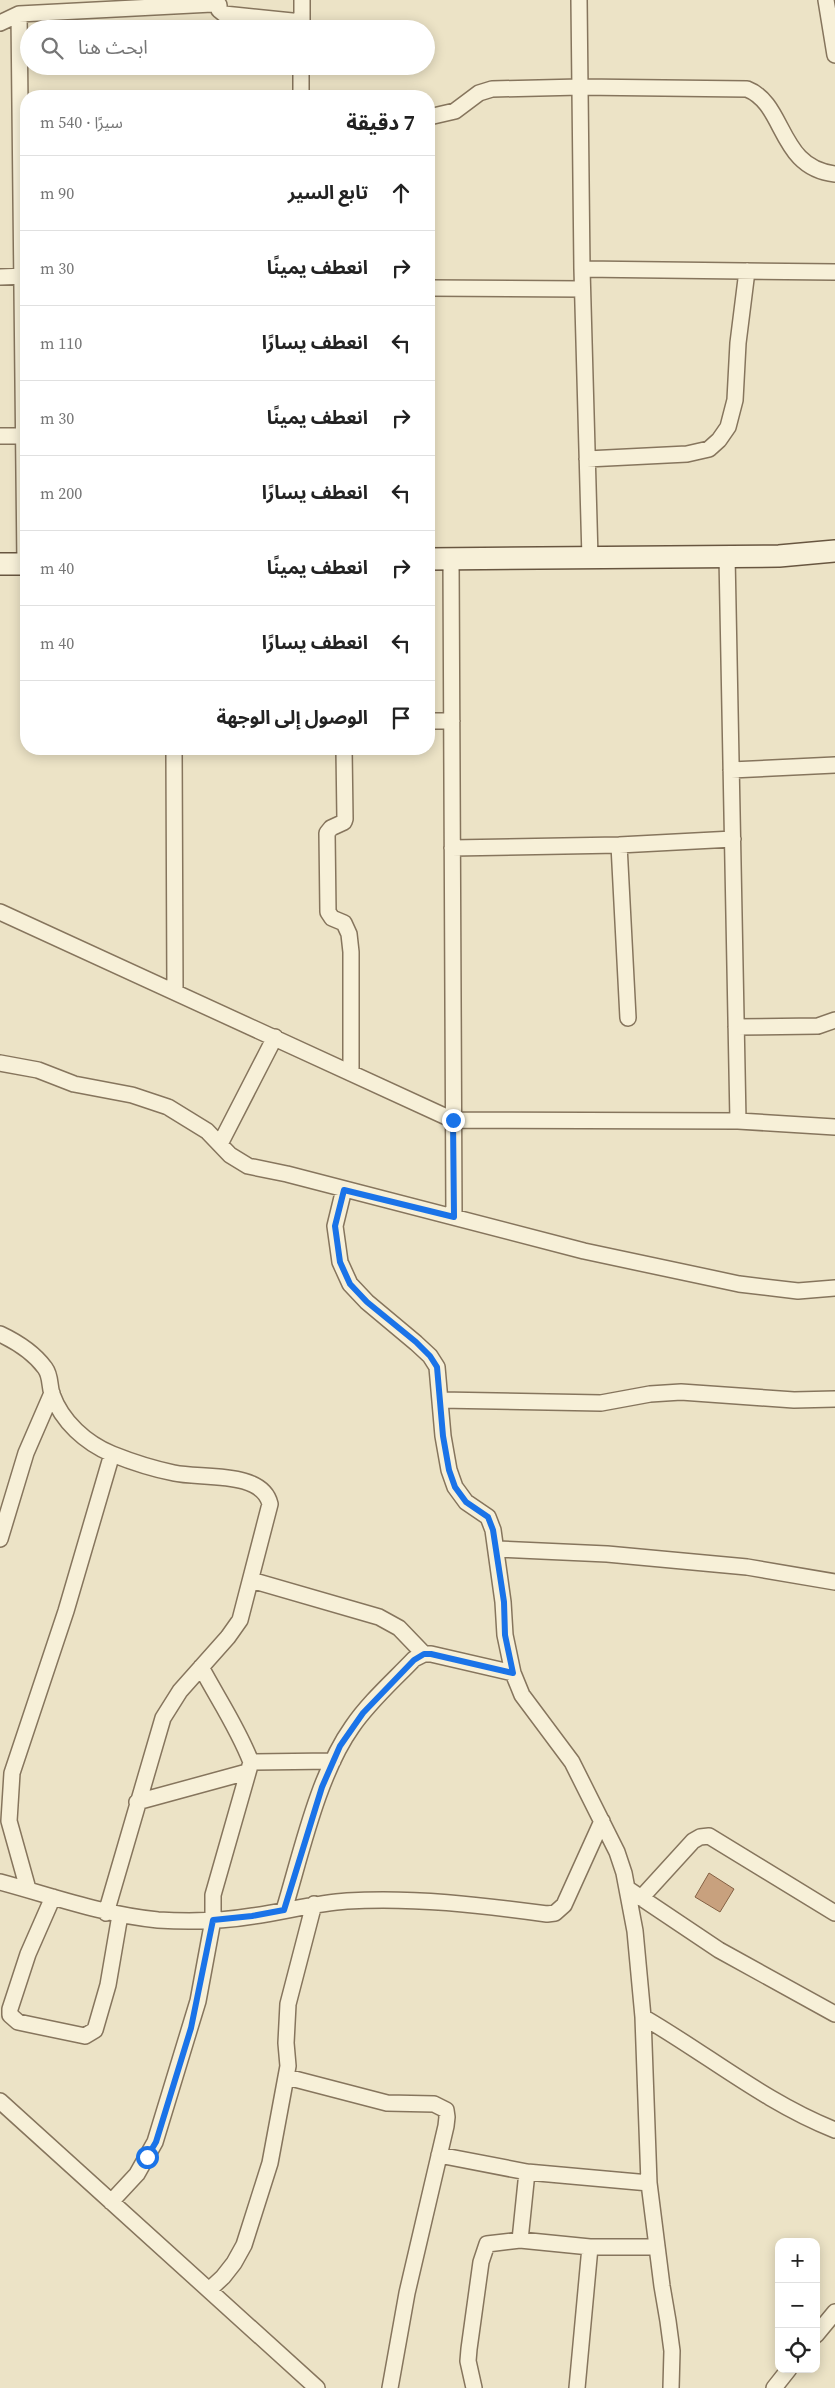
<!DOCTYPE html>
<html lang="ar">
<head>
<meta charset="utf-8">
<style>
	:root { --surface:#fff; --page:#f2f2f2; --text:#222; --muted:#767676; --line:#e0e0e0 }
	body { margin:0; font-family:"Source Serif 4","Noto Sans Arabic",serif; background:var(--page); color:var(--text); direction:rtl }
	.controls { position:absolute; right:15px; bottom:15px; display:grid; overflow:hidden; border-radius:10px; box-shadow:0 2px 12px #0003 }
	.controls button { width:45px; height:45px; display:grid; place-items:center; padding:0; border:0; border-bottom:1px solid var(--line); background:var(--surface); color:var(--text); font:25px sans-serif }
	.stop { position:absolute; width:15px; height:15px; margin:-11px; border:4px solid #1a73e8; border-radius:50%; background:#fff }
	.stop.end { background:#1a73e8; border-color:#fff; box-shadow:0 1px 5px #0008 }
	.list { margin:0; padding:0; list-style:none }
	h2 { display:flex; justify-content:space-between; align-items:center; height:65px; margin:0; padding:0 20px; font-size:21px }
	h2 small { font-size:16px; font-weight:400; color:var(--muted) }
	.list li { display:grid; grid-template-columns:32px 1fr auto; gap:15px; align-items:center; box-sizing:border-box; height:75px; padding:0 20px; border-top:1px solid var(--line) }
	.list b { display:block; font-size:19px; white-space:nowrap }
	.list em { font-size:16px; font-style:normal; color:var(--muted) }
	.icon { flex:none; width:28px; height:28px; fill:none; stroke:currentColor; stroke-width:2; stroke-linecap:round; stroke-linejoin:round }
	.map { position:relative; flex:none; width:835px; height:2388px; overflow:hidden; direction:ltr }
	.search { position:absolute; background:var(--surface); box-shadow:0 2px 12px #0003; left:20px; top:20px; width:415px; height:55px; display:flex; align-items:center; gap:12px; box-sizing:border-box; padding:0 18px; border-radius:28px; color:var(--muted); font-size:19px }
	.panel { position:absolute; background:var(--surface); box-shadow:0 2px 12px #0003; left:20px; top:90px; width:415px; height:665px; border-radius:20px; direction:rtl }
	.map>svg:first-child { display:block }
</style>
</head>
<body>
<div class="map">
<svg width="835" height="2388" viewBox="0 0 835 2388">
	<rect width="100%" height="100%" fill="#ece3c6"/>
	<path fill="#c8a17e" stroke="#846144" d="M709,1873L734,1889L720,1912L695,1897Z"/>
	<g fill="none" stroke-linecap="round" stroke-linejoin="round">
		<g stroke="#86755d" stroke-width="18">
			<path id="minor" d="M579,0L582,269L590,558
				M826,0L835,55
				M19,14L25,564
				M0,23L19,14L212,4L219,5V10L224,14L302,22
				M302,29V0
				M301,96V66
				M429,117L455,111L479,93L492,89L580,87L747,89C786,104 778,168 835,174
				M582,269L835,272
				M0,277L26,276
				M429,288L582,289
				M0,436H25
				M587,459L687,454L709,449L719,440L728,427L735,400L738,343L747,271
				M727,556L738,1121L835,1127
				M451,559L454,1217
				M429,721H452
				M174,749L175,991
				M344,749L345,819L344,822L331,828L327,833L328,912L332,918L344,923L349,934L351,952V1072
				M731,770L835,765
				M619,845L628,1018
				M452,848L619,845L733,839
				M0,912L453,1120L738,1121
				M736,1027L818,1026L835,1020
				M0,1063L38,1070L74,1084L132,1095L168,1107L207,1131L230,1155L248,1166L287,1174L584,1251L739,1284L798,1291L835,1288
				M220,1144L275,1037
				M344,1189L335,1226L340,1262L350,1284L367,1302L416,1343L430,1356L437,1367L443,1436L449,1470L455,1487L466,1502L488,1517L493,1530L503,1602L505,1635L513,1673L522,1695L572,1762L617,1852L624,1873L635,1931L643,2017L649,2183L662,2286L668,2321L672,2351L671,2388
				M0,1334C17,1342 34,1353 45,1368C51,1376 49,1385 52,1394C62,1422 86,1443 112,1454C132,1462 154,1469 174,1473C200,1479 262,1470 270,1504L240,1620L228,1637L180,1691L163,1718L106,1913
				M440,1400L601,1403L650,1394L681,1392L794,1400L835,1399
				M0,1539L26,1453L52,1393
				M497,1549L607,1554L747,1567L835,1582
				M251,1580L379,1617L399,1628L424,1654
				M201,1667C218,1699 238,1728 251,1762
				M137,1802L247,1772
				M0,1882C52,1896 104,1915 158,1920C189,1922 223,1921 253,1916C284,1912 315,1903 347,1901C414,1897 480,1905 547,1914L555,1913L564,1905L602,1821
				M28,1889L9,1821L12,1773L66,1611L112,1454
				M628,1889L719,1950L835,2014
				M53,1897L28,1954L10,2009V2015L18,2022L85,2036L95,2030L108,1985L120,1915
				M641,1898L693,1841L700,1837L709,1836L835,1913
				M284,1910C301,1854 318,1775 352,1727C369,1702 393,1681 414,1659L424,1654H431L513,1673
				M643,2017C707,2054 766,2103 835,2130
				M287,2077L387,2103L434,2104L446,2110L447,2117L446,2126L407,2293L390,2388
				M0,2101L317,2388
				M439,2155L527,2172L649,2183
				M111,2202L137,2174L155,2142L198,2001L213,1920V1895L251,1762L333,1761
				M520,2240L527,2172
				M209,2290L223,2277L234,2263L244,2245L270,2163L288,2066L286,2043L288,2004L314,1904
				M816,2335L835,2312
				M474,2388L468,2361L469,2349L481,2262L487,2244L520,2240L590,2247H657
				M577,2388L590,2247
				M774,2388L789,2369"/>
		</g>
		<g stroke="#685640" stroke-width="24">
			<path id="secondary" d="M429,559L779,556L835,551
				M0,564H26"/>
		</g>
		<use href="#minor" stroke="#f7f0d8" stroke-width="15"/>
		<use href="#secondary" stroke="#f7f0d8" stroke-width="21"/>
	</g>
	<g fill="none" stroke-linecap="round" stroke-linejoin="round">
		<path stroke="#1a73e8" stroke-width="6" d="M147,2157L156,2142L191,2028L213,1920L252,1916L284,1910L322,1787L340,1746L363,1713L414,1660L424,1654H431L513,1673L505,1635L504,1602L493,1530L488,1517L466,1502L455,1487L449,1470L443,1436L437,1367L430,1356L416,1342L367,1302L350,1284L340,1262L335,1226L344,1190L454,1217L453,1120"/>
	</g>
</svg>
<div class="controls">
<button>+</button>
<button>−</button>
<button><svg class="icon" aria-label="locate" viewBox="0 0 24 24"><circle cx="12" cy="12" r="6"/><path d="M12 2v4M12 18v4M2 12h4M18 12h4"/></svg></button>
</div>
<div class="stop" style="left:147px;top:2157px"></div>
<div class="stop end" style="left:453px;top:1120px"></div>
<div class="search"><svg class="icon" aria-label="search" viewBox="0 0 24 24"><circle cx="10" cy="10" r="6"/><path d="M15 15l6 6"/></svg>ابحث هنا</div>
<section class="panel">
<h2>7 دقيقة<small>سيرًا · 540 m</small></h2>
<ul class="list">
<li><svg class="icon" aria-label="ahead" viewBox="0 0 24 24"><path d="M12 20V5M6 11l6-6 6 6"/></svg><div><b>تابع السير</b></div><em>90 m</em></li>
<li><svg class="icon" aria-label="right" viewBox="0 0 24 24"><path d="M7 20v-9h11M14 6l5 5-5 5"/></svg><div><b>انعطف يمينًا</b></div><em>30 m</em></li>
<li><svg class="icon" aria-label="left" viewBox="0 0 24 24"><path d="M17 20v-9H6M10 6l-5 5 5 5"/></svg><div><b>انعطف يسارًا</b></div><em>110 m</em></li>
<li><svg class="icon" aria-label="right" viewBox="0 0 24 24"><path d="M7 20v-9h11M14 6l5 5-5 5"/></svg><div><b>انعطف يمينًا</b></div><em>30 m</em></li>
<li><svg class="icon" aria-label="left" viewBox="0 0 24 24"><path d="M17 20v-9H6M10 6l-5 5 5 5"/></svg><div><b>انعطف يسارًا</b></div><em>200 m</em></li>
<li><svg class="icon" aria-label="right" viewBox="0 0 24 24"><path d="M7 20v-9h11M14 6l5 5-5 5"/></svg><div><b>انعطف يمينًا</b></div><em>40 m</em></li>
<li><svg class="icon" aria-label="left" viewBox="0 0 24 24"><path d="M17 20v-9H6M10 6l-5 5 5 5"/></svg><div><b>انعطف يسارًا</b></div><em>40 m</em></li>
<li><svg class="icon" aria-label="arrive" viewBox="0 0 24 24"><path d="M6 21V4h12l-3 4 3 4H6"/></svg><div><b>الوصول إلى الوجهة</b></div></li>
</ul>
</section>
</div>
</body>
</html>
